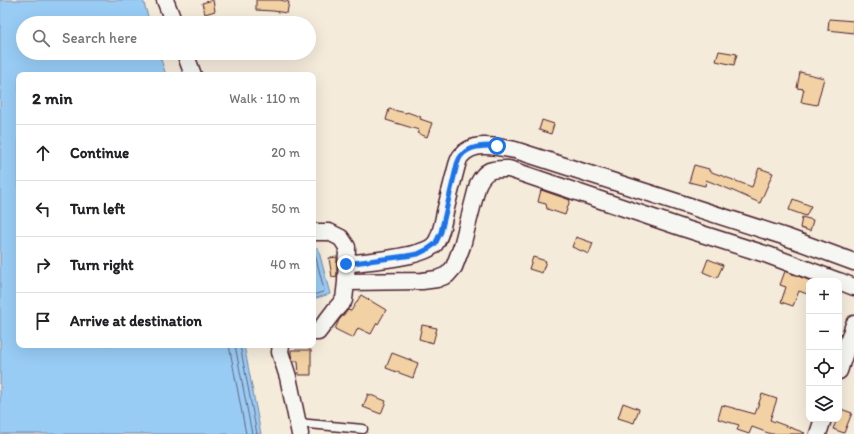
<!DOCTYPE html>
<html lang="en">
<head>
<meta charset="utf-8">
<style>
	:root { --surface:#fff; --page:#f6f6f6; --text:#202124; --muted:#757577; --line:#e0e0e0 }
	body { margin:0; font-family:Itim,sans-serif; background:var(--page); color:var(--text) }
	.controls { position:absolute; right:12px; bottom:12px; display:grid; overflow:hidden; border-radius:8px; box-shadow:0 4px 16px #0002 }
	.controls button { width:36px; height:36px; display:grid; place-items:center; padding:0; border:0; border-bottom:1px solid var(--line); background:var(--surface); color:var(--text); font:20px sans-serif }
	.stop { position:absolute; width:12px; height:12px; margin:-9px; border:3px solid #1a73e8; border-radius:50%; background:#fff }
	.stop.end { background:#1a73e8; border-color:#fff; box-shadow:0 1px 4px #0008 }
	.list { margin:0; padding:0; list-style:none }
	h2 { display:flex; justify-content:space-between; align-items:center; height:52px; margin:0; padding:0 16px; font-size:17px }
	h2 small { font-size:13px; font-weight:400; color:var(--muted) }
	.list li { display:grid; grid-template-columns:26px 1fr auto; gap:12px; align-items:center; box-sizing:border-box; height:56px; padding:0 16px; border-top:1px solid var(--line) }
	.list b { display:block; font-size:15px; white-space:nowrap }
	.list em { font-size:13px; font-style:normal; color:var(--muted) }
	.icon { flex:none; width:22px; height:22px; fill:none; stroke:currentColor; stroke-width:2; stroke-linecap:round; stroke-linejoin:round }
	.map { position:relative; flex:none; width:854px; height:434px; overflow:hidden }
	.search { position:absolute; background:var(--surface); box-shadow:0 4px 16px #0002; left:16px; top:16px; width:300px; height:44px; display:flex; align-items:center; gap:10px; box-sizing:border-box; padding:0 14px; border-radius:22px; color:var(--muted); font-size:15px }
	.panel { position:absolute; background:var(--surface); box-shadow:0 4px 16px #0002; left:16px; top:72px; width:300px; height:276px; border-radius:8px }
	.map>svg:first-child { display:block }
</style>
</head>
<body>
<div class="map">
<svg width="854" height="434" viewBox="0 0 854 434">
	<rect width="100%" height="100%" fill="#f5ebdb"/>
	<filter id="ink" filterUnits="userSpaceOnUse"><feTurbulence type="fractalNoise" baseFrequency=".025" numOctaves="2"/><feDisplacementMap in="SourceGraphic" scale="8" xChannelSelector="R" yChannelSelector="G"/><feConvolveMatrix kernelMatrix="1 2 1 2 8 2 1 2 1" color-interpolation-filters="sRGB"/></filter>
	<g filter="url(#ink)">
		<path fill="#98ccf5" stroke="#7987a4" d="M0,0H143L150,23H23V53H159L166,75H19V345H244L261,434H0Z
			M313,248H318L330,294L313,299Z"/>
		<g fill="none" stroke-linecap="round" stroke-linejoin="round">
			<path stroke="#69647c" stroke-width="1" d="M313,252L315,254L324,290L323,292L313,295
				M229,345L246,434
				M235,345L252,434
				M240,345L257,434"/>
		</g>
		<path fill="#f2d2a4" stroke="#4a1f2b" d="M213,0L215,11L205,14L202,3Z
			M256,0H280L289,2L287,13L273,11L256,10Z
			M829,19L854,21V33L828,30Z
			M719,51L737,54L734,65L716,61Z
			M800,72L824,78L817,105L801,102L804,89L797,88Z
			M389,109L406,113L407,112L421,117L420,119L432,123L427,137L417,133L419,130L386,120Z
			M542,120L554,124L551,134L539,130Z
			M694,165L709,169V171L752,187L759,168L773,173L760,203L731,190L706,180L705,186L689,182Z
			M541,190L570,200L565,215L547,209L546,204L538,202Z
			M793,199L811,206L806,216L789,210Z
			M802,217L813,220L810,231L800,228Z
			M576,237L593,243L589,254L572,247Z
			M337,257V276L332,277L329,258Z
			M533,257L546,261L542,273L529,269Z
			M708,259L723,265L717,278L703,272Z
			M785,271L811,281H809V287L807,294L799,291L793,306L781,302L786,287L780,285Z
			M361,295L386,310L378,324L377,323L371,334L358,328L353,338L335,329L339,320L348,310L351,311Z
			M422,325L437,328L433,343L419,339Z
			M291,350H311V375H299L298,361H293L291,355Z
			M392,353L418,363L413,378L386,368Z
			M368,394L386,401L381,414L363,407Z
			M762,394L777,399L770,420L805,433L804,434H771L752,427L749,434L737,430L739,425L718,419L722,405L755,414Z
			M623,403L639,409L634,423L618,418Z
			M841,409L852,413L844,433L833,429L837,419H839V414Z"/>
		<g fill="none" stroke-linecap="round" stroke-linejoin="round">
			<g stroke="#4a1f2b" stroke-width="11">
				<path id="lane" d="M298,423L363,429"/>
			</g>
			<g stroke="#4a1f2b" stroke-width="19">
				<path id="street" d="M165,0L174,23
					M185,53L193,75
					M313,232H329L341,238L347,247L346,282L344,300L334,311L318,332H313
					M346,264C366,261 423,258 435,244C441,236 443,222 445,212C449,196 453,180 457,165C458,162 459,158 461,156C473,140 499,147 515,150L786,237L854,262
					M839,281L854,287
					M346,282L422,281L437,279L447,275L454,267L462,246L478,184C486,168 493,169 509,169L683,228L768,255L838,281
					M281,345L280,352L288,377L300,434
					M839,371L854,324
					M818,434L823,419"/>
			</g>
			<use href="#lane" stroke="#f6f6f2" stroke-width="8"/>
			<use href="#street" stroke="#f6f6f2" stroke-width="16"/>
		</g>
	</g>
	<g fill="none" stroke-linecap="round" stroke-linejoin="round" filter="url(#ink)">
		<path stroke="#1a73e8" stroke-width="5" d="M346,264L406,256L418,254L428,249L435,244L441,232L457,164C458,162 459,158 461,156C470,145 485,146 497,146"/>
	</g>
</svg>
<div class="controls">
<button>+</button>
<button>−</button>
<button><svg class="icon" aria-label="locate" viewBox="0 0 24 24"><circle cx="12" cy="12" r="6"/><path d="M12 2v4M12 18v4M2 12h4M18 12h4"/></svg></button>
<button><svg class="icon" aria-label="layers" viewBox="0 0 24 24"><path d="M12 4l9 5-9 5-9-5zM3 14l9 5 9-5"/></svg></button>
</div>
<div class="stop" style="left:497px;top:146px"></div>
<div class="stop end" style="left:346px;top:264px"></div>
<div class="search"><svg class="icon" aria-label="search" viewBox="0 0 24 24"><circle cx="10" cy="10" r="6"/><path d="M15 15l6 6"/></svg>Search here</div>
<section class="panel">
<h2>2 min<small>Walk · 110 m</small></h2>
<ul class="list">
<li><svg class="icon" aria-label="ahead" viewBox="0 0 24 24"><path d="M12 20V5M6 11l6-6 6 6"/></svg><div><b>Continue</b></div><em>20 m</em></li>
<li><svg class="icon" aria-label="left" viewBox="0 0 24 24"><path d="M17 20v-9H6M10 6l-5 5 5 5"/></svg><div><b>Turn left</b></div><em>50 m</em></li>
<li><svg class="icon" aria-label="right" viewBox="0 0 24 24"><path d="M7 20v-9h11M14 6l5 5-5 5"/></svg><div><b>Turn right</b></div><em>40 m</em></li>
<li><svg class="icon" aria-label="arrive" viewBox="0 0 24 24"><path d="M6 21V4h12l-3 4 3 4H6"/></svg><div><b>Arrive at destination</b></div></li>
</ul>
</section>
</div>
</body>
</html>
